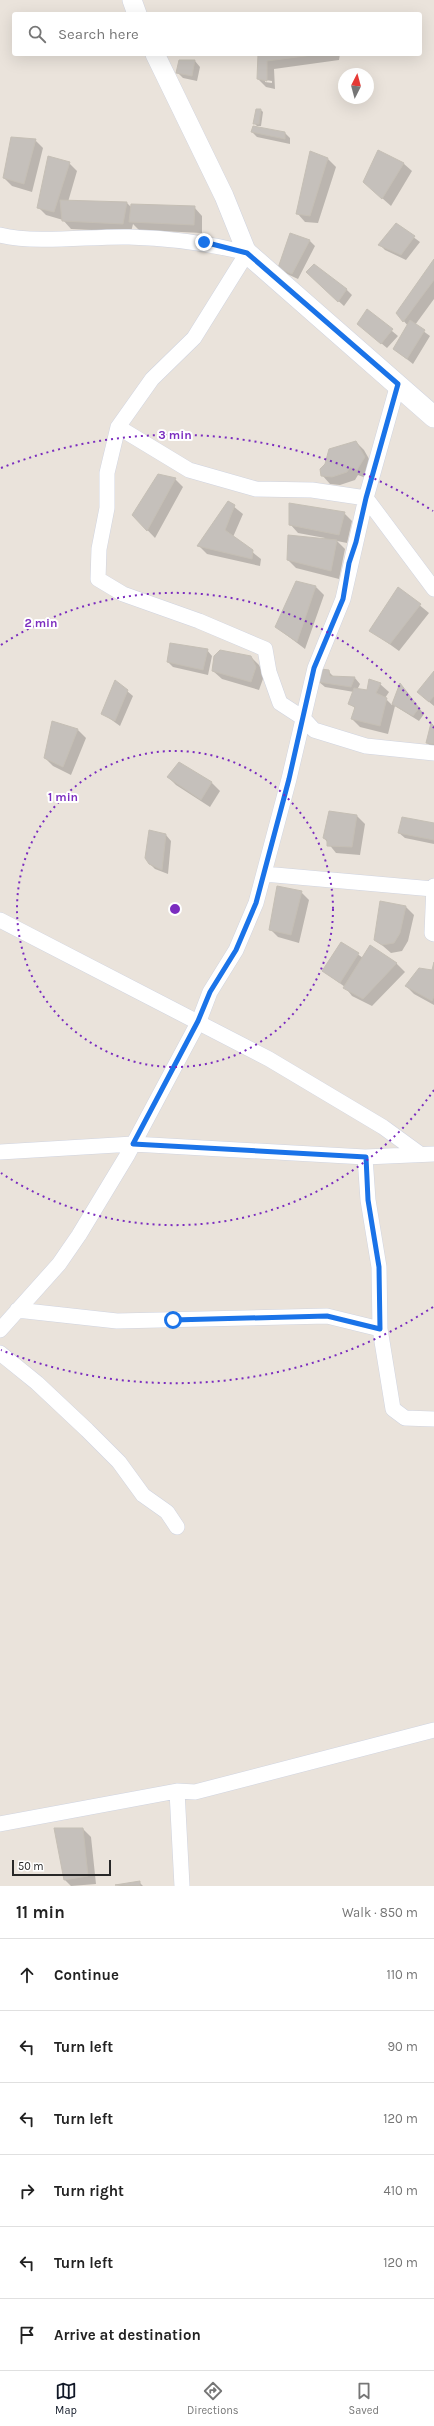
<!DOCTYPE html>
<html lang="en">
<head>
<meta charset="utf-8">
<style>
	:root { --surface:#fff; --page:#f6f6f6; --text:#222; --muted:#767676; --line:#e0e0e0; --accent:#111827 }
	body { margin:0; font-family:Karla,sans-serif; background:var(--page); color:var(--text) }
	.compass { position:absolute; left:338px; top:68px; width:36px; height:36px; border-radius:50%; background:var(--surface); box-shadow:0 4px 16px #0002; rotate:6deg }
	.scale { position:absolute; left:12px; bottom:10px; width:99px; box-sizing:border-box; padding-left:4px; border:2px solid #282828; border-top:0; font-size:11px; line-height:14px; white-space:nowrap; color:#282828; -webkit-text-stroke:3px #fff; paint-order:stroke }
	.stop { position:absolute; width:12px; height:12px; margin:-9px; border:3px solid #1a73e8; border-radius:50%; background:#fff }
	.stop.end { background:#1a73e8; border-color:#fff; box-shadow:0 1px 4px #0008 }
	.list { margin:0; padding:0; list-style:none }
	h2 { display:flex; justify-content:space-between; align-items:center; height:52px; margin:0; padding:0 16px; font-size:17px }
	h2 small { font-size:13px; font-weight:400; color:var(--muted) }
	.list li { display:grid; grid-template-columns:26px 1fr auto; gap:12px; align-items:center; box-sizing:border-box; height:72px; padding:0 16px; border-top:1px solid var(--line) }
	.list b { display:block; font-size:15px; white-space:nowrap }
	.list em { font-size:13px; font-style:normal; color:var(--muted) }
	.icon { flex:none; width:22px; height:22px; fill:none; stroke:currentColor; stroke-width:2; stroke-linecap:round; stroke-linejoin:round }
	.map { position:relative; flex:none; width:434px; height:1886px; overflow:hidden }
	.search { position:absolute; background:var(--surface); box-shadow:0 4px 16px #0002; left:12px; right:12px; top:12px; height:44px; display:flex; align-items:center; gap:10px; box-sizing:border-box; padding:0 14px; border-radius:4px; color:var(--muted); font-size:15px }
	.sheet { height:484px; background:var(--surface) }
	nav { display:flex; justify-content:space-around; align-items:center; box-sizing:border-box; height:56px; border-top:1px solid var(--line); background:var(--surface); font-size:11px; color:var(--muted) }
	nav a { display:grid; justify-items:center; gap:2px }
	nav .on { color:var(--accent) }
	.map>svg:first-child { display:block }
</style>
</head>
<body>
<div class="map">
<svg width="434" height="1886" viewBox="0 0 434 1886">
	<rect width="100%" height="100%" fill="#eae3db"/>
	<path fill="#0003" fill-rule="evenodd" d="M259,54H340L339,60L274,69L275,89L266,87L258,79ZM265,80L272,81V83L265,82Z
		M195,61L200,67L197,81L183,78L177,72Z
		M261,110L263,112L261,126H257L254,123Z
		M252,132L285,133L290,138V144L257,137Z
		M35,140L43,148L32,192L12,186L4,178Z
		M328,159L336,167L318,223L305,222L297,213Z
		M69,163L77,171L68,202L127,203L132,208L194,207L202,216V233L139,230L133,224L131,232L71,229L63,220L46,215L38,207Z
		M403,163L412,171L391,206L373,190Z
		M397,225L420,242L406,260L385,250L380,245Z
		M290,234L310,241L315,246L298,279L285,273L279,267Z
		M434,261V299L415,325L430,336L413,364L394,349L408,326L397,313Z
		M313,278L346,289L352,295L344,306Z
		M368,311L398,336L387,348L364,329Z
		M356,442L364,450L373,466L366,478L358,475L355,480L340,485L330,484L322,475Z
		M175,479L183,487L155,538L133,515Z
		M228,502L243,514L233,537L261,559L260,566L207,554L199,546Z
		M344,513L352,521L347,543L337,541L345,549L339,579L296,568L288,560L325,538L298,533L290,524Z
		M316,587L324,595L305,649L276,627Z
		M399,588L429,613L399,651L370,630Z
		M207,650L212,656L208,675L173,667L168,662Z
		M251,657L259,665L264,676L259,690L222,679L213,671Z
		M328,671L334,677L355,678L360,684L357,690L368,691L380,684L389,692L385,698L392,705L400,685L424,714L419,721L395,706L388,734L360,727L352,719L356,709L349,703L354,692L325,687L319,682Z
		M434,672V706L423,697Z
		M127,691L133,696L120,726L102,713Z
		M52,722L78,730L86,738L71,775L53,766L45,758Z
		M434,727V749L427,743Z
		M179,763L212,783L220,791L210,807L176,785L168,777Z
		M357,816L365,824L360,855L336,853L324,838Z
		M434,824V844L405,838L399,833Z
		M166,835L171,841L168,874L155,869L149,863Z
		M301,892L309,900L299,943L278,937L270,929Z
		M406,907L414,915L408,941L402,951L391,953L376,940Z
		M342,943L363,958L370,946L397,964L405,972L372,1006L352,996L345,987L323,971Z
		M434,966V1005L414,994L406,986L433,971Z
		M55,1829H83L91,1837L96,1884L71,1886L65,1880Z
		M139,1882L143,1886H116Z"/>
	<path fill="#c5c0bb" stroke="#c5bfb5" d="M258,54H320L267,61V81L257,79Z
		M179,60H195L192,76L176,73Z
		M256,109H261L259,124H253Z
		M253,126L285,132V139L251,132Z
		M11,137L36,139L24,184L3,178Z
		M378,150L404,163L382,199L363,182Z
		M310,151L328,158L310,216L296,214Z
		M48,156L70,162L54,212L37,208Z
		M60,200L127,202L123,224L62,221Z
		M131,204L195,206L194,225L129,222Z
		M396,223L415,236L401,255L378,245Z
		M290,233L310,240L292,274L278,268Z
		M434,259V280L403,322L396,313Z
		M314,264L347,289L338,302L306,272Z
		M367,309L393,329L381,344L357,324Z
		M410,320L425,330L407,359L393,349Z
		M356,441L365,457L357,470L350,467L347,472L332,477L321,476L320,469L325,464L329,449Z
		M158,474L176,478L147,531L132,515Z
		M228,501L235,505L225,530L253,550L252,559L197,546Z
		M289,503L345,512L339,535L289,525Z
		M288,535L337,540L331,571L287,560Z
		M296,581L316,586L297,642L275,627Z
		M398,587L421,604L390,644L369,631Z
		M170,643L208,649L203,670L167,662Z
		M220,650L251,656L256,667L251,682L212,671L214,656Z
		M321,669L329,670L330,676L355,677L351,687L318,682Z
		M434,671V696L429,702L417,692Z
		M369,679L381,683L376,693L387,698L380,726L351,719L355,707L348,704L354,688L367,690Z
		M115,680L128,690L115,721L101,714Z
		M400,683L419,708L413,716L392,704Z
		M52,721L78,729L63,767L44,758Z
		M431,723L434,726V744L426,743Z
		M179,762L212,782L201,800L167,777Z
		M329,811L357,815L352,847L327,846V840L323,838Z
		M402,817L434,823V840L398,833Z
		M149,830L166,834L162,870L149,864L145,858Z
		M277,886L302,891L291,935L269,930Z
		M380,901L406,906L400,933L394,943L382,945L374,940Z
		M341,942L359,953L340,983L322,971Z
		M370,945L397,963L363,999L343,988Z
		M434,962V996L432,1001L405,986L419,968L432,970Z
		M54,1828H83L88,1876L64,1880Z
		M140,1881V1886L115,1885Z"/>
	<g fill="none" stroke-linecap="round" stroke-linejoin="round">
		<g stroke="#d0d4e0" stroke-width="16">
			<path id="minor" d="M0,235C38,244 89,236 129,237C169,238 208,243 247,253L194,338L152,379L118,427L107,473V508L99,549L98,579L123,594L199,621L265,649L269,672L280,703L303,718L314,730L366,746L434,753
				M118,427L189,470L256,489L312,490L366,498L434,589
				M264,874L433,889
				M434,886L432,933L434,934
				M0,920L269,1059L383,1127L420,1154
				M0,1152L133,1144L365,1157L434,1154
				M365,1157L368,1200L379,1267L380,1329L393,1409L405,1418L434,1419
				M17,1310L117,1321L327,1316L380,1329
				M0,1330L59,1264L79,1235L128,1154L199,1021L210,992L236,950L256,903L289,779L315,668L343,599L366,498L398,384
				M0,1353L37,1383L87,1430L119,1462L143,1495L167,1512L177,1527
				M177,1791L182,1886
				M0,1824L177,1791L195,1792L434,1730"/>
		</g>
		<g stroke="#d0d4e0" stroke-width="20">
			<path id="tertiary" d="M132,0L137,14
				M155,54L224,196L247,253"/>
		</g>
		<g stroke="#d0d4e0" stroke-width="22">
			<path id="secondary" d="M247,253L434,417"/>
		</g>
		<use href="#minor" stroke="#fff" stroke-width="15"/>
		<use href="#tertiary" stroke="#fff" stroke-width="19"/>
		<use href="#secondary" stroke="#fff" stroke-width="21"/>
	</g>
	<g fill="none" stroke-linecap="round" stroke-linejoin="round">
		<path stroke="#1a73e8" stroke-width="5" d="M173,1320L327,1316L380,1329L379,1267L368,1200L366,1157L133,1144L198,1021L210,992L236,950L256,903L289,779L314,668L343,599L349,563L356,542L366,498L398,384L247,253L204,242"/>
	</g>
	<g fill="none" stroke="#7b2cbf" stroke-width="2" stroke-dasharray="2 4">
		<circle cx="175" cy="909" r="158"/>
		<path d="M434 1090A316 316 0 0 1 1 1173M1 645A316 316 0 0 1 434 728"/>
		<path d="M433 1307A474 474 0 0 1 1 1350M1 468A474 474 0 0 1 433 511"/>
	</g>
	<circle cx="175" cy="909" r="6" fill="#7b2cbf" stroke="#fff" stroke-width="2"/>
	<g font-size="12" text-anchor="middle" font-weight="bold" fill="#7b2cbf" stroke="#fff" stroke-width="4" stroke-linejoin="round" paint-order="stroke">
		<text x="175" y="439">3 min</text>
		<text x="41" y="627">2 min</text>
		<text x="63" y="801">1 min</text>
	</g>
</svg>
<svg class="compass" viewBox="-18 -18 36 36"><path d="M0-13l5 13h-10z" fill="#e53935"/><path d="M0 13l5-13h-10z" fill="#767676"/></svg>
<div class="scale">50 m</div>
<div class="stop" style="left:173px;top:1320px"></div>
<div class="stop end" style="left:204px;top:242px"></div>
<div class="search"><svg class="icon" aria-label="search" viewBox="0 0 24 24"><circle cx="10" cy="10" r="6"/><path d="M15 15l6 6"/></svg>Search here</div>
</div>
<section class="sheet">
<h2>11 min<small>Walk · 850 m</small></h2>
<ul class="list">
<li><svg class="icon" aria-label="ahead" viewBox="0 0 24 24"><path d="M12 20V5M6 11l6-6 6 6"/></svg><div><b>Continue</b></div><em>110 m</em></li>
<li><svg class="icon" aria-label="left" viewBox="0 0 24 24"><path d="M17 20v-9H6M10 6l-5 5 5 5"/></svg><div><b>Turn left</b></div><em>90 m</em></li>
<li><svg class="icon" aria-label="left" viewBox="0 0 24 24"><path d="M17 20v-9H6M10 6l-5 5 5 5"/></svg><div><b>Turn left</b></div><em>120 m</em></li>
<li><svg class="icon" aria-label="right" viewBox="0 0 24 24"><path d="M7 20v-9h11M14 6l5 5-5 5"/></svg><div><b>Turn right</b></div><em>410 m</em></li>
<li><svg class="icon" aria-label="left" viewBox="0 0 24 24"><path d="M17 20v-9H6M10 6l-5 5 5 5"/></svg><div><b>Turn left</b></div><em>120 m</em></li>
<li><svg class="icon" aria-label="arrive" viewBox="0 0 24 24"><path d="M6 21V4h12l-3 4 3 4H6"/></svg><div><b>Arrive at destination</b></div></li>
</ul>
</section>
<nav>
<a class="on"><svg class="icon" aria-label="map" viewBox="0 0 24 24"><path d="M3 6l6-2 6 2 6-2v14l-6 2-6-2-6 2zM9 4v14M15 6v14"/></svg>Map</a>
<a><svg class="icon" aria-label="directions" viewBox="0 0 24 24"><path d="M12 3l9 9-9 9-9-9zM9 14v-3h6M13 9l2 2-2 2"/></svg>Directions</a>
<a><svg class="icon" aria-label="saved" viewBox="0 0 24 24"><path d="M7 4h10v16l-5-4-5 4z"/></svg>Saved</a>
</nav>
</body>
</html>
